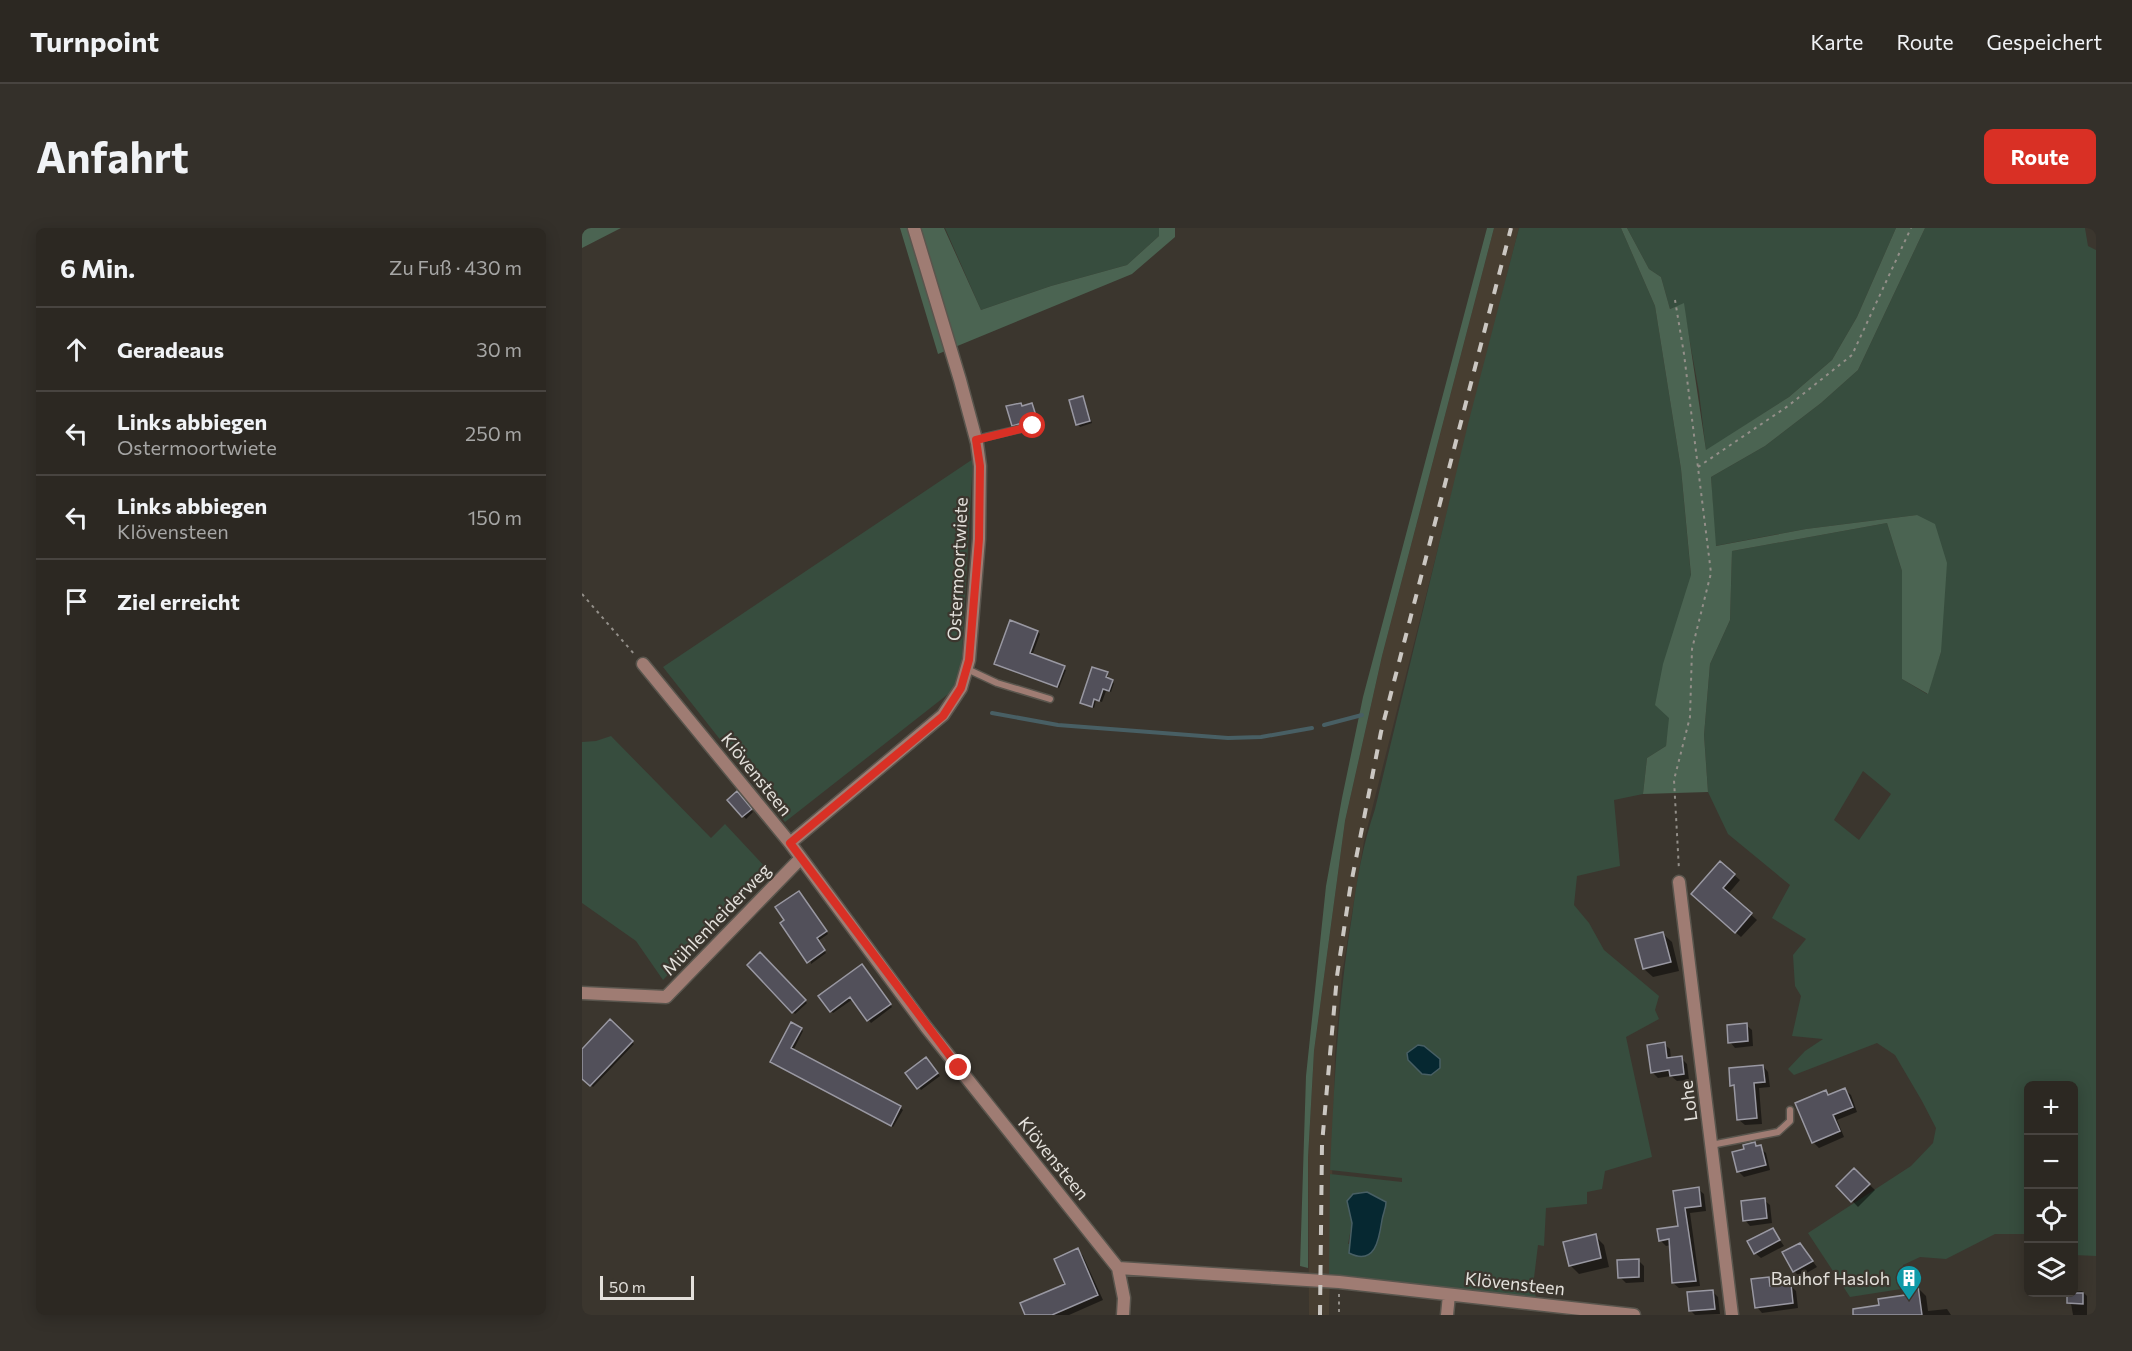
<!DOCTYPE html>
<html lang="de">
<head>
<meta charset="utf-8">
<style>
	:root { --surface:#2c2822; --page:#34302a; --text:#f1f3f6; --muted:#a6a6a5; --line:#484440; --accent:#d93025 }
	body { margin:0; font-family:Commissioner,sans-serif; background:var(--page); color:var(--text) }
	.controls { position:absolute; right:18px; bottom:18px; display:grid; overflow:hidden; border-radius:9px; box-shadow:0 3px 15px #0003 }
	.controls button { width:54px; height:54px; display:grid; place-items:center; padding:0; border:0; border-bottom:2px solid var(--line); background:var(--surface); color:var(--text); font:30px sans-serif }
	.scale { position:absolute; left:18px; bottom:15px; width:94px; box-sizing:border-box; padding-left:6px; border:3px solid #e3e0db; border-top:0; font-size:16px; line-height:21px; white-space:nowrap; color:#e3e0db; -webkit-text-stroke:4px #3b362e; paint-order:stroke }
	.stop { position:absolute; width:18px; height:18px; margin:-14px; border:4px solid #d93025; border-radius:50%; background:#fff }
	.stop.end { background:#d93025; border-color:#fff; box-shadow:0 2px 6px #0008 }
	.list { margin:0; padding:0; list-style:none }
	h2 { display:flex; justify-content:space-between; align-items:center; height:78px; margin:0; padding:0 24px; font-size:26px }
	h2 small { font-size:20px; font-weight:400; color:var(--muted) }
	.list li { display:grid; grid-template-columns:39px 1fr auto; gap:18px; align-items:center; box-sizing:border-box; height:84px; padding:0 24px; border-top:2px solid var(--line) }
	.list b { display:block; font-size:22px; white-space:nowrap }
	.list p { margin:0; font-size:20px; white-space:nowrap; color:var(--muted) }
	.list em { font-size:20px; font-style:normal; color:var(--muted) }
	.icon { flex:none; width:33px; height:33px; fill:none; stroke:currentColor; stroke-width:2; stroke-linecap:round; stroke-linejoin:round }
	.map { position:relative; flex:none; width:1514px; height:1087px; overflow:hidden; border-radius:9px }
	header { display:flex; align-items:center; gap:36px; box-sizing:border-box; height:84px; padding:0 30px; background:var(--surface); border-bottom:2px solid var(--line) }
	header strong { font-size:28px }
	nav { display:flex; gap:33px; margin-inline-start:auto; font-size:21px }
	.intro { display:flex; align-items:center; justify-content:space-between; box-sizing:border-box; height:144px; padding:0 36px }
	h1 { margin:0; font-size:42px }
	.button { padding:15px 27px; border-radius:9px; background:var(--accent); color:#fff; font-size:21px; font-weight:700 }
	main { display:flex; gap:36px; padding:0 36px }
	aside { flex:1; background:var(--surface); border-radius:9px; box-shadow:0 3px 15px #0003 }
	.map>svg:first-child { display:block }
</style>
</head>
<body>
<header>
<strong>Turnpoint</strong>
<nav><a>Karte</a><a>Route</a><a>Gespeichert</a></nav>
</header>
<div class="intro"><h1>Anfahrt</h1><a class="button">Route</a></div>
<main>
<aside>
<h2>6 Min.<small>Zu Fuß · 430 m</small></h2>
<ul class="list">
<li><svg class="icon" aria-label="ahead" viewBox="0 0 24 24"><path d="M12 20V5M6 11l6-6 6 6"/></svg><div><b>Geradeaus</b></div><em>30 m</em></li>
<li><svg class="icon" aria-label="left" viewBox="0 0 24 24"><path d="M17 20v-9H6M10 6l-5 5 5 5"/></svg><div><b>Links abbiegen</b><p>Ostermoortwiete</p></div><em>250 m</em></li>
<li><svg class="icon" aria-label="left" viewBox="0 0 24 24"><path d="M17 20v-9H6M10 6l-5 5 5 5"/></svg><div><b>Links abbiegen</b><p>Klövensteen</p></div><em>150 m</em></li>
<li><svg class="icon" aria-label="arrive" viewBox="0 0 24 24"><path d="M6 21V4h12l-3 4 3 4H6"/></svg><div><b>Ziel erreicht</b></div></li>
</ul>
</aside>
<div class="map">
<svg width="1514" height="1087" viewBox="0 0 1514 1087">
	<rect width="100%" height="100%" fill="#3b362e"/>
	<path fill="#473e31" d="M912,0H937L782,613L760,746L753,826L747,1087H727L726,930L732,823L763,593L800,428Z"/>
	<path fill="#374d3e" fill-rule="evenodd" d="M363,0H577V8L545,37L469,58L399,82Z
		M937,0H1039L1073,78L1099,241L1109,348L1084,518L1065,530L1061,566L1032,572L1038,638L995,648L992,677L1007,695L1022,722L1077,768L1073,782L1077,791L1044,809L1070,929L1023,943L1020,961L1005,964V976L964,980L962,1018L956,1017L951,1058L954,1069L747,1046L748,946L820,954V950L748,942C752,857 756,772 770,688C775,651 781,616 793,581L886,196ZM765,973L804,981L800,988L799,1002L766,1016L770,995Z
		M1045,0H1314L1275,89L1250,132L1207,169L1124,223L1117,164L1101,76L1088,81L1079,49L1067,41Z
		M1343,0H1503L1506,18L1514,22V1028L1492,1027V858H1446V1006H1413L1364,1031L1338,1029L1321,1037L1319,1061L1268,1069L1226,1005L1329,938L1351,915L1354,900L1340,873L1313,827L1295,815L1212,847L1206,841L1223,823L1241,811L1210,808L1219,768L1213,758L1211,727L1224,711L1190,690L1208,657L1146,606L1126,564L1122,507L1128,436L1148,392L1150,323L1305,295L1320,343V451L1345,466L1359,424L1335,287L1224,301L1133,318L1129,249L1183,218L1239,175L1276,142ZM1281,543L1309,566L1277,612L1252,592Z
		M391,231L379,444L370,463L203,594L81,439Z
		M29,508L129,610L143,596L185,641L81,752L54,713L0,675V514L14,513Z"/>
	<path fill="#4b6452" d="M0,0H39L0,20Z
		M318,0H362L399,82L469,58L545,37L577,8V0H593V9L550,46L356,126Z
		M905,0H912L800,428L763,593L732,823L726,930V1040L718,1038L724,848L744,658L760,570L781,469Z
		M1039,0H1045L1067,41L1079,49L1088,81L1102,75L1124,222L1207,169L1250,132L1275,89L1314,0H1343L1276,142L1239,175L1183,218L1129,249L1134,318L1224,301L1335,287L1353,296L1365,335L1359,424L1346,466L1320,451V343L1305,295L1150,323L1148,392L1128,436L1122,507L1126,564L1061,566L1065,530L1084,518L1087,490L1073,477L1081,436L1109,347L1099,241L1073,78Z"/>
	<path fill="#062831" stroke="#485f64" stroke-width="1.5" d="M836,817L842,818L858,831V840L849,847L840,846L826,832L825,825Z
		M785,964L804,974C804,981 801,985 800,992C797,1012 793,1038 767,1025L770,995L765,973L771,966Z"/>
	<path fill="#0007" d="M501,170L510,195L498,199L496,196Z
		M450,177L456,193L433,199L426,180Z
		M456,404L458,406L450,428L484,442L477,460L414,435Z
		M525,445L526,452L532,455L529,464L524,463L520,474L514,472L512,480L502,477L500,475Z
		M155,565L171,584L164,591L147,572Z
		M1138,635L1158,652L1146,666L1175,692L1159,709L1116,672Z
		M219,667L246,706L236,713L244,725L229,736Z
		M1081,706L1090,714L1097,743L1071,749L1062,741Z
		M178,727L225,775L213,786L167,737Z
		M282,741L310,779L289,795L271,771L251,785L249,783Z
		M28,793L52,816L11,859L0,849V823Z
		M1164,797L1170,802L1171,818L1153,820L1148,814Z
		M219,801L221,803L211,823L318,879L321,882L311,899L189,834Z
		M1082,816L1088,821L1089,831L1099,830L1105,836L1107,852L1095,853L1089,848L1076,850L1070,844Z
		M346,833L358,848L339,862L325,845Z
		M1181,838L1186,844L1188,859L1177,860L1180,896L1163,897L1157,892L1154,861L1150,857Z
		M1263,862L1269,867L1275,884L1255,892L1262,909L1237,920L1231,914L1244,864L1247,868Z
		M1173,916L1184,925L1188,942L1162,949L1156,943L1164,922Z
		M1272,942L1293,962L1276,979L1256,958Z
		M1116,961L1122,966L1124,983L1108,985L1118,1058L1097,1060L1091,1055L1089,1017L1084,1018L1078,1012L1097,1000L1093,964Z
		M1182,972L1188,977L1190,995L1168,998L1163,992Z
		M1191,1002L1202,1018L1179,1030L1173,1025Z
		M1013,1008L1022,1017L1027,1039L997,1046L988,1037Z
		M1218,1016L1235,1039L1218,1049L1212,1043Z
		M496,1022L501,1028L521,1072L487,1087H445L485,1057Z
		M1056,1032L1062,1038V1054L1044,1055L1038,1049Z
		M1186,1050L1192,1059L1208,1057L1214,1063L1216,1080L1180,1085L1175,1079Z
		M1335,1059L1344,1068L1346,1083L1365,1081L1369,1087H1282L1325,1068Z
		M1130,1063L1136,1069L1138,1086L1113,1087L1109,1083Z
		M1500,1063L1505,1068V1087H1491L1487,1064Z"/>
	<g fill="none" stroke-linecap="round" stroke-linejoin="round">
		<path stroke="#485f64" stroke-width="4" d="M410,485L476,497L646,510L679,509L730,500
			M742,497L780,487"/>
	</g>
	<path fill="#52505a" stroke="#9998a2" stroke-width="1.5" d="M501,168L508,193L494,197L487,172Z
		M439,175L440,178L450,175L455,191L430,198L424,178Z
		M428,392L456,403L448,425L483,438L475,459L412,436Z
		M510,439L526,444L524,449L531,452L527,463L521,461L517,473L512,471L510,479L498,475Z
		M155,563L170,581L160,589L145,572Z
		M1138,633L1153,646L1141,660L1170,685L1153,705L1109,666Z
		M217,663L245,703L235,710L243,722L225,735L198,695L202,692L193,679Z
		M1081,704L1089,734L1061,741L1053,711Z
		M178,724L224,772L210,785L165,737Z
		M280,736L309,776L285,793L268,769L248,784L236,768Z
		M28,791L51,813L8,858L0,851V821Z
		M209,794L220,800L209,820L319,878L309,898L188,834Z
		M1165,795L1166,813L1146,815L1145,797Z
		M1083,814L1085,830L1100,828L1102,846L1088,848L1087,842L1069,845L1065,817Z
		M344,829L356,845L335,861L323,845Z
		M1181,837L1183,854L1172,855L1175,890L1155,892L1152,857L1148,858L1147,840Z
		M1263,860L1271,879L1251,887L1258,903L1230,915L1213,875L1244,862L1246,867Z
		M1173,914L1174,918L1179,917L1184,937L1155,944L1150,924L1162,921L1161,917Z
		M1272,940L1288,956L1269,974L1254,958Z
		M1117,959L1119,978L1103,980L1114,1053L1090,1055L1087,1011L1077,1013L1075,1001L1096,998L1091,963Z
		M1183,970L1185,990L1161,993L1159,973Z
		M1191,1000L1198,1012L1172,1026L1165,1013Z
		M1014,1006L1019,1030L987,1038L981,1014Z
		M1218,1015L1231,1033L1211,1044L1200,1024Z
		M496,1020L516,1067L470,1087H443L438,1075L483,1056L472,1031Z
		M1057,1031V1049L1036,1050L1035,1032Z
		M1187,1049L1188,1058L1209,1056L1211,1075L1173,1080L1169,1051Z
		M1336,1058L1340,1087H1271V1081L1297,1077L1296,1071L1323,1067L1322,1060Z
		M1131,1062L1133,1081L1107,1083L1105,1064Z
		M1485,1065H1501V1076L1485,1075Z"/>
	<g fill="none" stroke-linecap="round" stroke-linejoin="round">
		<g stroke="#59554d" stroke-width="9">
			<path id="lane" d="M395,211L451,198
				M385,441L415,455L468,471
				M1129,917L1196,904L1208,893V882"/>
		</g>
		<g stroke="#59554d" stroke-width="15">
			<path id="street" d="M61,436L208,615L344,799L536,1040L757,1054L1052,1087
				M208,615L361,487L379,460L387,432L397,311L398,238L395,215L378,152L332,0
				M1097,654L1150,1087
				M0,765L84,769L219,630
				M536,1040L542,1070L541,1087
				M865,1087L867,1067"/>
		</g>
		<path stroke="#938f89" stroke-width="2" stroke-dasharray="3 4.5" stroke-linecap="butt" d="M1093,72L1102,126L1129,345L1110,421L1108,489L1092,552L1097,642
			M1116,239L1206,178L1270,127L1329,0
			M0,366L53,427
			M757,1066V1087"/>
		<use href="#lane" stroke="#9f7c73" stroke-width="6"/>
		<use href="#street" stroke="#9f7c73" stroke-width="12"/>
		<path stroke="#cbc7c2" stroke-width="4" stroke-dasharray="10 10" stroke-linecap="butt" d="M738,1087L740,916L755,748L768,661L799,504L929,0"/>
	</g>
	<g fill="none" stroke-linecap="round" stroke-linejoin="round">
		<path stroke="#d93025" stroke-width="8" d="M377,840L208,615L361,488L379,460L387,432L397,311L398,238L394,212L451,198"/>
	</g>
	<defs>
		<g id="building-pin" transform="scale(1.35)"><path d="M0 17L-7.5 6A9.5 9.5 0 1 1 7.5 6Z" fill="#0f9aa8" stroke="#3b362e"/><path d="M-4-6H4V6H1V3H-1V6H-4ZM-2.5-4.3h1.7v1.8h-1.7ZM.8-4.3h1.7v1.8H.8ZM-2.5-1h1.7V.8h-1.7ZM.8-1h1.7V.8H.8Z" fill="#fff"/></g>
	</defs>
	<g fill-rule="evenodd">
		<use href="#building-pin" x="1327" y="1050"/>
	</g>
	<g text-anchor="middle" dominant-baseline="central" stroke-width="4.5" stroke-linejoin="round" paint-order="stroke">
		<g font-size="18" fill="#e3e0db" stroke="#3b362e">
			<text transform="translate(375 341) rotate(-87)">Ostermoortwiete</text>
			<text transform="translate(175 546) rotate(51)">Klövensteen</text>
			<text transform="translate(134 691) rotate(-46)">Mühlenheiderweg</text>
			<text transform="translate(1106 873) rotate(-97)">Lohe</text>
			<text transform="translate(472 930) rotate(51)">Klövensteen</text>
			<text transform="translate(933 1055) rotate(6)">Klövensteen</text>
		</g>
		<g font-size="18" fill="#e3e0db" stroke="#3b362e" text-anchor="end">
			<text x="1308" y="1050">Bauhof Hasloh</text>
		</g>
	</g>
</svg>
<div class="controls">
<button>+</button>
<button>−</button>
<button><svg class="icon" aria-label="locate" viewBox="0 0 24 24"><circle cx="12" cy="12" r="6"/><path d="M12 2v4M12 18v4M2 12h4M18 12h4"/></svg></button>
<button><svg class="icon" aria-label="layers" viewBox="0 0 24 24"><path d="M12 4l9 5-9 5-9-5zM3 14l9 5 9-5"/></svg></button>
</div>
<div class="scale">50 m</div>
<div class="stop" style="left:451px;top:198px"></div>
<div class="stop end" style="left:377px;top:840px"></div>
</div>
</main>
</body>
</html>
